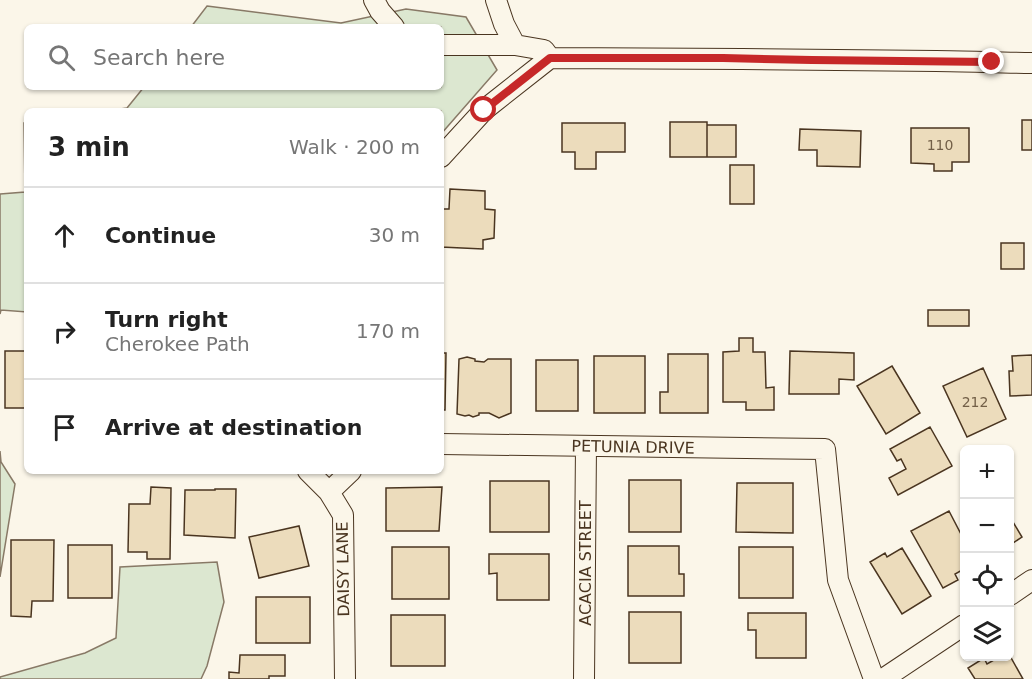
<!DOCTYPE html>
<html lang="en">
<head>
<meta charset="utf-8">
<style>
	:root { --surface:#fff; --page:#f2f2f2; --text:#222; --muted:#767676; --line:#e0e0e0 }
	body { margin:0; font-family:"DejaVu Sans",sans-serif; background:var(--page); color:var(--text) }
	.controls { position:absolute; right:18px; bottom:18px; display:grid; overflow:hidden; border-radius:9px; box-shadow:0 2px 4px #0004 }
	.controls button { width:54px; height:54px; display:grid; place-items:center; padding:0; border:0; border-bottom:2px solid var(--line); background:var(--surface); color:var(--text); font:30px sans-serif }
	.stop { position:absolute; width:18px; height:18px; margin:-14px; border:4px solid #c62828; border-radius:50%; background:#fff }
	.stop.end { background:#c62828; border-color:#fff; box-shadow:0 2px 6px #0008 }
	.list { margin:0; padding:0; list-style:none }
	h2 { display:flex; justify-content:space-between; align-items:center; height:78px; margin:0; padding:0 24px; font-size:26px }
	h2 small { font-size:20px; font-weight:400; color:var(--muted) }
	.list li { display:grid; grid-template-columns:39px 1fr auto; gap:18px; align-items:center; box-sizing:border-box; height:96px; padding:0 24px; border-top:2px solid var(--line) }
	.list b { display:block; font-size:22px; white-space:nowrap }
	.list p { margin:0; font-size:20px; white-space:nowrap; color:var(--muted) }
	.list em { font-size:20px; font-style:normal; color:var(--muted) }
	.icon { flex:none; width:33px; height:33px; fill:none; stroke:currentColor; stroke-width:2; stroke-linecap:round; stroke-linejoin:round }
	.map { position:relative; flex:none; width:1032px; height:679px; overflow:hidden }
	.search { position:absolute; background:var(--surface); box-shadow:0 2px 4px #0004; left:24px; top:24px; width:420px; height:66px; display:flex; align-items:center; gap:15px; box-sizing:border-box; padding:0 21px; border-radius:9px; color:var(--muted); font-size:22px }
	.panel { position:absolute; background:var(--surface); box-shadow:0 2px 4px #0004; left:24px; top:108px; width:420px; height:366px; border-radius:9px }
	.map>svg:first-child { display:block }
</style>
</head>
<body>
<div class="map">
<svg width="1032" height="679" viewBox="0 0 1032 679">
	<rect width="100%" height="100%" fill="#fbf6e9"/>
	<path fill="#dce7d0" stroke="#887966" stroke-width="1.5" d="M207,6L341,23L406,9L466,17L497,70L441,134V111H107L127,108L144,87H441V27H191Z
		M24,123H27V312L1,310L0,314V194L25,192Z
		M0,451L1,462L15,484L0,577Z
		M217,562L224,602L207,666L201,679H0V677L85,653L116,638L120,567Z"/>
	<path fill="#ecdcbc" stroke="#4a3520" stroke-width="1.5" d="M1022,120H1032V150H1022Z
		M670,122H707V157H670Z
		M562,123H625V152H596V169H575V152H562Z
		M707,125H736V157H707Z
		M911,128H969V162H952V171H934V164L911,163Z
		M800,129L861,131L860,167L817,166V150H799Z
		M730,165H754V204H730Z
		M450,189L485,191V209L495,210L494,238L483,240V249L441,247V209H449Z
		M1001,243H1024V269H1001Z
		M928,310H969V326H928Z
		M739,338H753V352H765L766,388L774,387V410H746V402H723V352L739,351Z
		M5,351H27V408H5Z
		M790,351L854,353V380L839,379V394H789Z
		M441,353H446L445,410H441Z
		M668,354H708V413H660V392H668Z
		M1032,355V395L1010,396L1009,371H1013L1012,356Z
		M594,356H645V413H594Z
		M467,357L475,359V361L484,362L488,359H511V413L499,418L489,413H479V415L473,417L469,415L465,416L457,414L459,359Z
		M536,360H578V411H536Z
		M892,366L920,413L886,434L857,386Z
		M983,368L1006,419L967,437L943,386Z
		M930,427L952,466L898,495L889,478L906,469L901,459L897,461L890,449Z
		M629,480H681V532H629Z
		M490,481H549V532H490Z
		M737,483H793V533L736,532Z
		M151,487L171,488L170,559H147V552H128L129,504H150Z
		M442,487L439,531H386V488Z
		M215,489H236L235,538L184,535L185,490H215Z
		M949,511L964,540V569L955,574L958,580L943,588L911,531Z
		M1010,517L1022,537L1010,545Z
		M299,526L309,566L259,578L249,537Z
		M11,540H54L53,601H32L31,617L11,616Z
		M68,545H112V598H68Z
		M628,546H679V574H684V596H628Z
		M392,547H449V599H392Z
		M739,547H793V598H739Z
		M902,548L931,596L902,614L870,562L885,553L887,557Z
		M489,554H549V600H497V573L489,574Z
		M256,597H310V643H256Z
		M629,612H681V663H629Z
		M748,613H806V658H756V630H748Z
		M391,615H445V666H391Z
		M240,655H285V676H269V679H229V672L239,673Z
		M1001,656H1010L1023,679H975L968,668L984,658L987,664Z"/>
	<g fill="none" stroke-linecap="round" stroke-linejoin="round">
		<g stroke="#4a3520" stroke-width="22">
			<path id="minor" d="M374,0L380,11L394,27
				M496,0L504,24L515,45
				M441,45H515L544,50L550,58
				M550,58C679,58 807,60 936,61C968,61 1000,63 1032,63
				M441,157L484,110L550,58
				M441,444L825,449L838,580L874,679
				M308,471L329,492L343,515L345,679
				M329,492L351,471
				M1010,595L1032,580
				M584,679L586,446
				M883,679L964,625"/>
		</g>
		<use href="#minor" stroke="#fbf6e9" stroke-width="20"/>
	</g>
	<g fill="none" stroke-linecap="round" stroke-linejoin="round">
		<path stroke="#c62828" stroke-width="8" d="M484,110L550,58H723L812,60L992,62"/>
	</g>
	<g text-anchor="middle" dominant-baseline="central" stroke-width="4.5" stroke-linejoin="round" paint-order="stroke">
		<g font-size="14" fill="#725f47">
			<text x="940" y="145">110</text>
			<text x="975" y="402">212</text>
		</g>
		<g font-size="16" fill="#4a3520" stroke="#fbf6e9">
			<text transform="translate(633 447) rotate(1)">PETUNIA DRIVE</text>
			<text transform="translate(585 563) rotate(-90)">ACACIA STREET</text>
			<text transform="translate(343 569) rotate(-91)">DAISY LANE</text>
		</g>
	</g>
</svg>
<div class="controls">
<button>+</button>
<button>−</button>
<button><svg class="icon" aria-label="locate" viewBox="0 0 24 24"><circle cx="12" cy="12" r="6"/><path d="M12 2v4M12 18v4M2 12h4M18 12h4"/></svg></button>
<button><svg class="icon" aria-label="layers" viewBox="0 0 24 24"><path d="M12 4l9 5-9 5-9-5zM3 14l9 5 9-5"/></svg></button>
</div>
<div class="stop" style="left:484px;top:110px"></div>
<div class="stop end" style="left:992px;top:62px"></div>
<div class="search"><svg class="icon" aria-label="search" viewBox="0 0 24 24"><circle cx="10" cy="10" r="6"/><path d="M15 15l6 6"/></svg>Search here</div>
<section class="panel">
<h2>3 min<small>Walk · 200 m</small></h2>
<ul class="list">
<li><svg class="icon" aria-label="ahead" viewBox="0 0 24 24"><path d="M12 20V5M6 11l6-6 6 6"/></svg><div><b>Continue</b></div><em>30 m</em></li>
<li><svg class="icon" aria-label="right" viewBox="0 0 24 24"><path d="M7 20v-9h11M14 6l5 5-5 5"/></svg><div><b>Turn right</b><p>Cherokee Path</p></div><em>170 m</em></li>
<li><svg class="icon" aria-label="arrive" viewBox="0 0 24 24"><path d="M6 21V4h12l-3 4 3 4H6"/></svg><div><b>Arrive at destination</b></div></li>
</ul>
</section>
</div>
</body>
</html>
